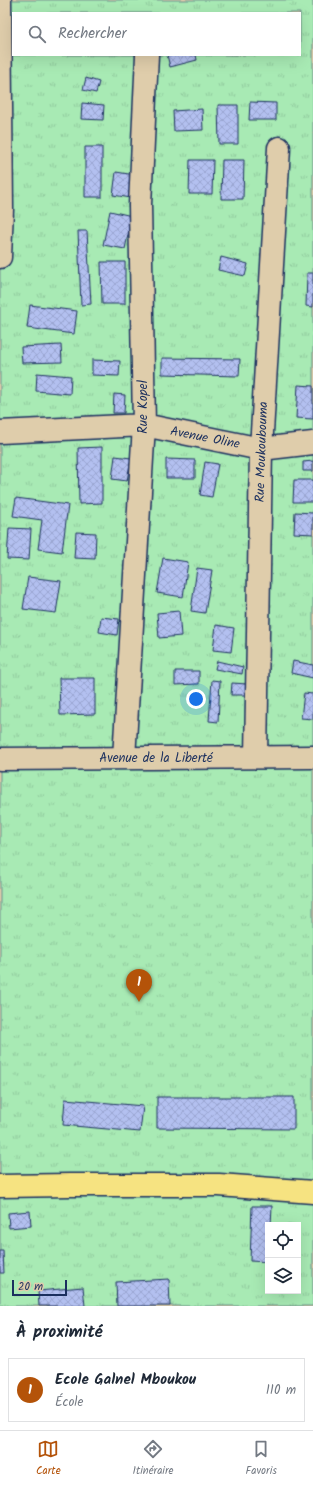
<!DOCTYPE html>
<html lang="fr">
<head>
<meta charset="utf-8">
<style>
	:root { --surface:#fff; --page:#f6f6f7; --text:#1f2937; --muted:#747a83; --line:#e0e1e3; --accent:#b45309 }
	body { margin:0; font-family:Kalam,sans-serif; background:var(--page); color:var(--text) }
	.controls { position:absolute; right:12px; bottom:12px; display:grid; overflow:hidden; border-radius:0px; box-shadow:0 4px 16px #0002 }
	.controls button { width:36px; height:36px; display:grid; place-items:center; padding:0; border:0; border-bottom:1px solid var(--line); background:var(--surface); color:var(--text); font:20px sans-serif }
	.scale { position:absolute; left:12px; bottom:10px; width:55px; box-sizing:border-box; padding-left:4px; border:2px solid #1b2f5e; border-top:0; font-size:11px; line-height:14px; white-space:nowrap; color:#1b2f5e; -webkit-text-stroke:3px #dfcdab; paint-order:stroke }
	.you { position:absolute; left:196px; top:699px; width:14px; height:14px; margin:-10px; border:3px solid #fff; border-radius:50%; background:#1a73e8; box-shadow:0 0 0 6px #1a73e833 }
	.badge { display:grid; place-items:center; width:26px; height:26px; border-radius:50%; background:var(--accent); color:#fff; font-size:13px; font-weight:700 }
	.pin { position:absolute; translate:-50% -33px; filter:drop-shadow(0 1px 2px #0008) }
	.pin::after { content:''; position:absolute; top:21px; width:14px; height:12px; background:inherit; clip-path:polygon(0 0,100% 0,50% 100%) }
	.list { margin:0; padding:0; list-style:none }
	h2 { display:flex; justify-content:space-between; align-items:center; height:52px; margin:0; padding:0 16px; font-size:17px }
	h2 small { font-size:13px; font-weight:400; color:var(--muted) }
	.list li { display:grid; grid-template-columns:26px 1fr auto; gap:12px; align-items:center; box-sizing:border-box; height:64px; margin:0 8px 8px; padding:0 8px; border:1px solid var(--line); border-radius:0px }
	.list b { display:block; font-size:15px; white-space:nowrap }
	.list p { margin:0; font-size:13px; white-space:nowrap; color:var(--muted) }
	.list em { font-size:13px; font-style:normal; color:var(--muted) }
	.icon { flex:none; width:22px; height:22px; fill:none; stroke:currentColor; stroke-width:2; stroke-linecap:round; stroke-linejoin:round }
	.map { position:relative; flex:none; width:313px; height:1306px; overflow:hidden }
	.search { position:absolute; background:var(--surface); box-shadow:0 4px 16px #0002; left:12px; right:12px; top:12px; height:44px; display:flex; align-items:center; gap:10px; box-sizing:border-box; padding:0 14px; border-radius:0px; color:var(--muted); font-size:15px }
	.sheet { height:124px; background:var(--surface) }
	nav { display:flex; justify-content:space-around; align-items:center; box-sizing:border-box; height:56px; border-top:1px solid var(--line); background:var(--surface); font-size:11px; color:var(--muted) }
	nav a { display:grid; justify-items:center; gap:2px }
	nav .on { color:var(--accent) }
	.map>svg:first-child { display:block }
</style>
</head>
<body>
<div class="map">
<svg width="313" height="1306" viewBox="0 0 313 1306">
	<defs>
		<pattern id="grass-tufts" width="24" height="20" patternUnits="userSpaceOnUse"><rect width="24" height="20" fill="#a8eab4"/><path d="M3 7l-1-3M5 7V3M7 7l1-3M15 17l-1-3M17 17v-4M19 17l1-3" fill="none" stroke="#90c99d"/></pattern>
		<pattern id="building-cross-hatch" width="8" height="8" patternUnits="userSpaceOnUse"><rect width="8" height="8" fill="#b3c0f0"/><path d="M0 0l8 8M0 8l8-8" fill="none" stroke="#99a5d0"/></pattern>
	</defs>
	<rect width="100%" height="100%" fill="#dfcdab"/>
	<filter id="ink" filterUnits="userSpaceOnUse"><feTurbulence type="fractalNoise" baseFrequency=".025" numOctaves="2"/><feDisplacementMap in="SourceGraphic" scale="8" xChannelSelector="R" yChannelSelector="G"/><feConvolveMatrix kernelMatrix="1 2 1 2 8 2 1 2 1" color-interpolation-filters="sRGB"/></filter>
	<g filter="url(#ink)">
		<path fill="url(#grass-tufts)" stroke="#628c89" fill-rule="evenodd" d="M0,0H313V1306H0ZM13,13H300V55H13ZM268,1225H298V1291H268Z"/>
		<path fill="url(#building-cross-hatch)" stroke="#1b2f5e" d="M167,55H196L197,60L170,67Z
			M86,78L99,82L96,93L83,90Z
			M250,102L276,103V120H249Z
			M82,103L104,105L103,120L81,119Z
			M218,105H238V144H219Z
			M202,109L203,130L174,131L173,111Z
			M85,147H102V197H85Z
			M190,160H213L212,194H189Z
			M222,160H244L243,199H221Z
			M116,172L135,175L131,198L113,195Z
			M110,211L132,216L125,249L103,245Z
			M78,231H87L91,304L81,305Z
			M221,257L248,264L245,276L218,270Z
			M101,262H125V304H102Z
			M307,273H313V307L306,306Z
			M30,305L77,311L74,334L27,328Z
			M61,345L62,362L22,363L21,347Z
			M162,358L240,359L239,376L162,374Z
			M92,360L120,361L119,376L92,375Z
			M37,373L71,376L70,394L36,391Z
			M298,385L313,386V419L296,418Z
			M114,394L125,395L124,413H113Z
			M102,447V503L79,504L78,448Z
			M115,456L131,458L127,481L112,479Z
			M166,459L195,460V478H166Z
			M313,461V471H303V462Z
			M205,462L218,464L212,497L200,495Z
			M294,480H313V502H293Z
			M16,498L68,505L62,552L38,549L42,520L13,516Z
			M295,512L313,513V534L294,533Z
			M9,528L31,529L29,560L7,559Z
			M76,532L96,533L95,559L74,558Z
			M163,558L188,562L183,597L157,593Z
			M197,568L212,570L205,613L191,611Z
			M28,577L61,581L56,613L23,609Z
			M179,611L181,636L159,638L157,613Z
			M101,617L119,619L117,635L99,632Z
			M216,625L234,628L231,652L213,650Z
			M217,661L243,667L242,674L215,669Z
			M293,661L313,665V678L291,673Z
			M175,671H199V684L175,685Z
			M59,678H95V714L60,715Z
			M212,680L220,681L218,722L209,721Z
			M232,683L247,684L246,695H231Z
			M304,693L313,694V719L301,718Z
			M157,1097H294V1129L157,1128Z
			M65,1099L143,1106L140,1132L63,1125Z
			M252,1206H272L271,1225H268V1262L250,1261Z
			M30,1211L31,1226L9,1228L8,1213Z
			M0,1251H3L4,1273H0Z
			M169,1279L170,1306H117L116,1282Z
			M83,1287L85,1306H39L38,1291Z"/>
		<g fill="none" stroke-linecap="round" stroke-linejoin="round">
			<g stroke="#1b2f5e" stroke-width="25">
				<path id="minor" d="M0,257L2,209L0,0
					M0,432L144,425L261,449L313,443
					M256,757L261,449L279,148
					M124,758L144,425L140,205L147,55
					M0,759L313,757"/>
			</g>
			<g stroke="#1b2f5e" stroke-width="25">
				<path id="major" d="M0,1186L70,1185H219L313,1192"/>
			</g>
			<use href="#minor" stroke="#dfcdab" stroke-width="22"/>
			<use href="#major" stroke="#f6e381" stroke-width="22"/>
		</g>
	</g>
	<g text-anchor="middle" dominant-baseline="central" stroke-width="3" stroke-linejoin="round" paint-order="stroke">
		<g font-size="13" fill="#1b2f5e" stroke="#dfcdab">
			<text transform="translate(143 407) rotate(-90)">Rue Kopel</text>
			<text transform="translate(205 438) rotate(11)">Avenue Oline</text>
			<text transform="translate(262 452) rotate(-88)">Rue Moukoubouma</text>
			<text x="156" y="758">Avenue de la Liberté</text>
		</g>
	</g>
</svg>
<div class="controls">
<button><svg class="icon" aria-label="locate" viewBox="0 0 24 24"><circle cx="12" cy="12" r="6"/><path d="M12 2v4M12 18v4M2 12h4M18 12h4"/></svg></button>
<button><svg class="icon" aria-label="layers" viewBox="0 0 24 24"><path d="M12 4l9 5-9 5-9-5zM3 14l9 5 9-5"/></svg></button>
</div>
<div class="scale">20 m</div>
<div class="you"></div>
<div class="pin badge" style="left:139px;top:1002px">1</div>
<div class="search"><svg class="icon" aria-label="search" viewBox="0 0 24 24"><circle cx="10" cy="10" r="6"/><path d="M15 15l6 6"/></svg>Rechercher</div>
</div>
<section class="sheet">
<h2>À proximité<small></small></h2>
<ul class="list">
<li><span class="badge">1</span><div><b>Ecole Galnel Mboukou</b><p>École</p></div><em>110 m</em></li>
</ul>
</section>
<nav>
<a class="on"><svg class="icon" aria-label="map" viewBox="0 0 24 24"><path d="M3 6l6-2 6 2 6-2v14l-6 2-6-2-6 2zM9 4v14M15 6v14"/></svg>Carte</a>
<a><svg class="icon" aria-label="directions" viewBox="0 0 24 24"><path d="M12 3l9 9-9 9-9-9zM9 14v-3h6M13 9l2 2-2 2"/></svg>Itinéraire</a>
<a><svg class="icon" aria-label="saved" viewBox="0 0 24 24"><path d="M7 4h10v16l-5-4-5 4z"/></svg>Favoris</a>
</nav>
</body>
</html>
